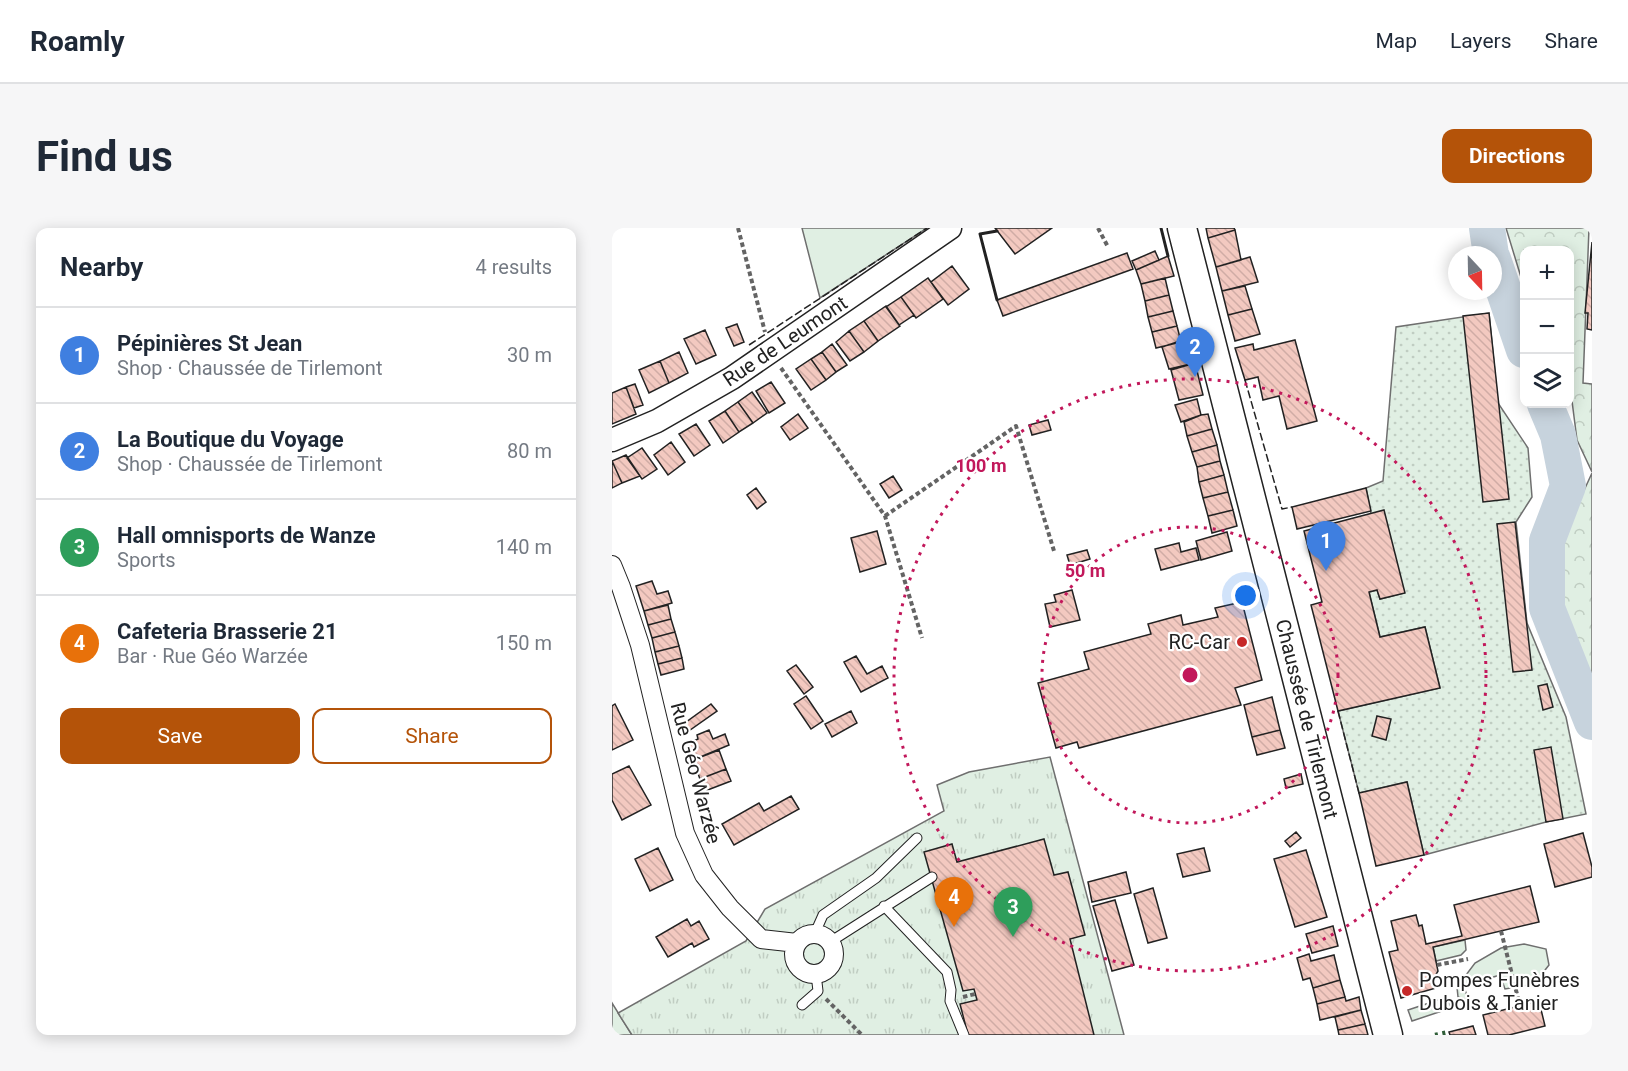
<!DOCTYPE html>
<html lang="en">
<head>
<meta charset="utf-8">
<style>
	:root { --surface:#fff; --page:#f6f6f7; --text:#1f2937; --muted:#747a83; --line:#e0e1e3; --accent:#b45309 }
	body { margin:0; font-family:Roboto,sans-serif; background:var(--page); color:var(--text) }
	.controls { position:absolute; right:18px; top:18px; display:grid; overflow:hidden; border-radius:12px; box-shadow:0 3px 15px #0003 }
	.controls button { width:54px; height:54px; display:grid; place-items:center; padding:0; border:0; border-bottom:2px solid var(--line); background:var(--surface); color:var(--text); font:30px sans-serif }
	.compass { position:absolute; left:836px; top:18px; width:54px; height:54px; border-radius:50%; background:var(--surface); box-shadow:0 3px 15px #0003; rotate:158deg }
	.you { position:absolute; left:634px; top:368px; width:21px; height:21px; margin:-15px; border:4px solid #fff; border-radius:50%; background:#1a73e8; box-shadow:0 0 0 9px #1a73e833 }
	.badge { display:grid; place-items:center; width:39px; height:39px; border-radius:50%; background:var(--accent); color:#fff; font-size:20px; font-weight:700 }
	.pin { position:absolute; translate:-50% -50px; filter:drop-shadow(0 2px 3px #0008) }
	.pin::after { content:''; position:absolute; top:32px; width:21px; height:18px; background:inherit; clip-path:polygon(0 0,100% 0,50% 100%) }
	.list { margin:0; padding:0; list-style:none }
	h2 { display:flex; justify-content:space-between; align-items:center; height:78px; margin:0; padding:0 24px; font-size:26px }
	h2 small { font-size:20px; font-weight:400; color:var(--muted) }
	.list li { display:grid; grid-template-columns:39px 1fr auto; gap:18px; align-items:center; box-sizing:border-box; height:96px; padding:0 24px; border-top:2px solid var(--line) }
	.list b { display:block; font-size:22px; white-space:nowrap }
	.list p { margin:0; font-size:20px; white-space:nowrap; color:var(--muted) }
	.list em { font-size:20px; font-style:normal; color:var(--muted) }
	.actions { display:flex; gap:12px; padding:18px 24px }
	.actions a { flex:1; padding:14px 0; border:2px solid var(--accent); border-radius:12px; text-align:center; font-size:21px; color:var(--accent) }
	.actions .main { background:var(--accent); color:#fff }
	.icon { flex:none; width:33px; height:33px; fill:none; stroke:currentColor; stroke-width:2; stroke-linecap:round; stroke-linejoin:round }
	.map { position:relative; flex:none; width:980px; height:807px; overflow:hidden; border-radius:12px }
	header { display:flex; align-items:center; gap:36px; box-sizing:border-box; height:84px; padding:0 30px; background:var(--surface); border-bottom:2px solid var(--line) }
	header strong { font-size:28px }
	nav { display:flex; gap:33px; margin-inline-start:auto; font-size:21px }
	.intro { display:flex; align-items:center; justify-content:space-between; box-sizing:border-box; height:144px; padding:0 36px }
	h1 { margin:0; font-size:42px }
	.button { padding:15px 27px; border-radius:12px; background:var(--accent); color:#fff; font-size:21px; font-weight:700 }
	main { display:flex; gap:36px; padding:0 36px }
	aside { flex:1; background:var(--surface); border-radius:12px; box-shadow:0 3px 15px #0003 }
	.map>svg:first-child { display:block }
</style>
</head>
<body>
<header>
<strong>Roamly</strong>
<nav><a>Map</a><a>Layers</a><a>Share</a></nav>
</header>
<div class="intro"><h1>Find us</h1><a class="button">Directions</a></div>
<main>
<aside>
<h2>Nearby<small>4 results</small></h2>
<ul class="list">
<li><span class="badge" style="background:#3f7fe0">1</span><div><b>Pépinières St Jean</b><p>Shop · Chaussée de Tirlemont</p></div><em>30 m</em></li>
<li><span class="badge" style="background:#3f7fe0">2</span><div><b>La Boutique du Voyage</b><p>Shop · Chaussée de Tirlemont</p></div><em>80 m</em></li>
<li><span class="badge" style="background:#2e9e5b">3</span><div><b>Hall omnisports de Wanze</b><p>Sports</p></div><em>140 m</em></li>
<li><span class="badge" style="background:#e8710a">4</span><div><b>Cafeteria Brasserie 21</b><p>Bar · Rue Géo Warzée</p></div><em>150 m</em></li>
</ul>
<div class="actions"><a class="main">Save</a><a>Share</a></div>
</aside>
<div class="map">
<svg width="980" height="807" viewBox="0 0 980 807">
	<defs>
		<pattern id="forest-crowns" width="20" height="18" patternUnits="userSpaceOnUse" patternTransform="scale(1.5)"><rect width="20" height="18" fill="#e0efe3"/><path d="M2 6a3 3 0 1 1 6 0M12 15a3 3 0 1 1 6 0" fill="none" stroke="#c0cdc2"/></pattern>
		<pattern id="park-tufts" width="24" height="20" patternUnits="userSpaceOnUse" patternTransform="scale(1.5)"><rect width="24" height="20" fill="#e0efe3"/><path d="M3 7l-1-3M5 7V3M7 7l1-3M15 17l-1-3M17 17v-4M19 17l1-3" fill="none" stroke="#c0cdc2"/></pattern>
		<pattern id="garden-dots" width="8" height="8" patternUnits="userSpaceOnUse" patternTransform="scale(1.5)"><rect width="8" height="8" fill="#e0efe3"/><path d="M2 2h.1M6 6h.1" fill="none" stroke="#c0cdc2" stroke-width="1.8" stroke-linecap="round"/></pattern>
		<pattern id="building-back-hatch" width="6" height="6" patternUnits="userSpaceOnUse" patternTransform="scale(1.5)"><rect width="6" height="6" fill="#f3c9c0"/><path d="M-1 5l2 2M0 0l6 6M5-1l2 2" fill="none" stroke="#d0aca5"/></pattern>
	</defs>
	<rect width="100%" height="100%" fill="#fff"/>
	<path fill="#e0efe3" stroke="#6f6f6f" stroke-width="1.5" d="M190,0H315L208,70Z
		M853,712L854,722L849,727L824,733L821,719Z
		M912,716L934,721L937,737L922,756L893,761L888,747L852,758L856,772L846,769L845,759L863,735L889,720Z
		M835,769L839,780L800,793L796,782Z
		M0,775L20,807H0Z"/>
	<path fill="url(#forest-crowns)" stroke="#6f6f6f" stroke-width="1.5" d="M894,0H977L971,155L980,156V244L965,212L960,173L958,171L957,22H912V59Z
		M980,245V448L947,374L945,321Z"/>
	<path fill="url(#park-tufts)" stroke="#6f6f6f" stroke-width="1.5" d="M438,529L512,807H20L6,785L134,713L153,681L332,583L325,557L357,544Z"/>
	<path fill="url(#garden-dots)" stroke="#6f6f6f" stroke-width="1.5" d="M877,85L886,175L916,220L920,269L904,294L915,395L954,489L974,586L934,594L812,627L795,554L747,565L726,483L828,460L813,399L768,409L757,364L765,362L768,371L792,365L759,286L754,260L771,253L784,99Z"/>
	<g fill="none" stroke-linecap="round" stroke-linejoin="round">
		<path stroke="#c7d3dd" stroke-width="36" d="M875,0L879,27
			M881,31L912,122
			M933,176L946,207L956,258L935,313V380L980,494"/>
	</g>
	<path fill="url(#building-back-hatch)" stroke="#222" stroke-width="1.5" d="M383,0H440L403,26Z
		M594,0H622L623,2L596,10Z
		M623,2L629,32L604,39L596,10Z
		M980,14V102L975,101L976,85H973Z
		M543,23L547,32L524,42L520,33Z
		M515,25L521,41L391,88L385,72Z
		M556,28L562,48L529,56L524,42Z
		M638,29L646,54L610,63L604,39Z
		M340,38L357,61L336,77L319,54Z
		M316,50L331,71L304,90L289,69Z
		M553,50L557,67L533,73L529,56Z
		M633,58L640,81L616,87L610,63Z
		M557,67L561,83L536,89L533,73Z
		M289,69L302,87L287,97L274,79Z
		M274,78L288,98L266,113L252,93Z
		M640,81L648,106L623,113L616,87Z
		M561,83L565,98L540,104L536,89Z
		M877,85L897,271L871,274L851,88Z
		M252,93L266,113L252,124L237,103Z
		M125,96L132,114L122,118L114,100Z
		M565,98L569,114L544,120L540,104Z
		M93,102L104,127L84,136L72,111Z
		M237,103L252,124L238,133L224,114Z
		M577,110L583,135L557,141L550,119Z
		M683,112L705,193L675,201L667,168L651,172L646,149L633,152L623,120L641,116L642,122Z
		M220,116L235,137L224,144L210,124Z
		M67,124L76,145L57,155L48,133Z
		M210,124L224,144L214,152L199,131Z
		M199,131L214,152L199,162L184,141Z
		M48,133L57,155L37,165L27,142Z
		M583,135L591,167L567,172L559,142Z
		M159,154L173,175L157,185L144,163Z
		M23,156L31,177L22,180L14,159Z
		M14,159L24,186L0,196V165Z
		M140,164L155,185L141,195L126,174Z
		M585,171L589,187L569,194L563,177Z
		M126,174L141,195L127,204L113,183Z
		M113,183L127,204L111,215L97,193Z
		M186,186L196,200L178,212L169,199Z
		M596,186L600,201L575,208L572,194L589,187Z
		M436,192L439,202L420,207L417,197Z
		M84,196L98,217L82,228L67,206Z
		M600,201L605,217L580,224L575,208Z
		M59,214L73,234L56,247L42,227Z
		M605,217L608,233L585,239L580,224Z
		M30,220L45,241L30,251L15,230Z
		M14,227L28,248L10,255L0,233Z
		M0,233L10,255L0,260Z
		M608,233L612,247L587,254L585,239Z
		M612,247L616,264L591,270L587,254Z
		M281,248L290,262L277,270L268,256Z
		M144,260L154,274L145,281L135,267Z
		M754,260L759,283L685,301L680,279Z
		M616,264L621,282L596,288L591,270Z
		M621,282L625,298L600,305L596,288Z
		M772,282L793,365L768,371L765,362L757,364L768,409L813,399L828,460L726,483L699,377L710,374L692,303Z
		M903,294L920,442L901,444L885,296Z
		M265,303L274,336L248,344L239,310Z
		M615,304L620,323L589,332L584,313Z
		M567,315L569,324L584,320L587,332L549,342L543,321Z
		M475,322L478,331L458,337L455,327Z
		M40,353L45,366L56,363L60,375L32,383L24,358Z
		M460,362L468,392L438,399L433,376L444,374L442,367Z
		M630,374L650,452L623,460L629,477L467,520L465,514L444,520L426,455L477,441L472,424L539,406L536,396L569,387L571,397L606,389L603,380Z
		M56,377L59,391L36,397L32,383Z
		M59,391L63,404L40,410L36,397Z
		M63,404L67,418L43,424L40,410Z
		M67,418L70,430L46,436L43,424Z
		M244,428L255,446L270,438L276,450L249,464L232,434Z
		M70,430L72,441L49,447L46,436Z
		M184,437L201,459L192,466L175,443Z
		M935,456L941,479L931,482L926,458Z
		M194,468L211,493L199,501L182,476Z
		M660,469L668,502L640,509L632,477Z
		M3,476L21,512L0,522V478Z
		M99,476L105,483L71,507L66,500Z
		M239,483L245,495L220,509L213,496Z
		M765,488L779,491L774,512L760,508Z
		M97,502L101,511L113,506L117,517L81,532L75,516L86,511L85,507Z
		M668,502L673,520L645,527L640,509Z
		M939,519L951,591L934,594L922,522Z
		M107,522L114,541L88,551L81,532Z
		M17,538L39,577L10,592L0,572V546Z
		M114,541L119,553L93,563L88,551Z
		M689,546L691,556L674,560L672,551Z
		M795,554L812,627L764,638L747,565Z
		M179,568L187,581L122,617L110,596L147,575L152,583Z
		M684,604L689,610L678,619L673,613Z
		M971,605L980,639V649L943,659L932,616Z
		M432,611L442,647L456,644L473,707L458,711L482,807H356L348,776L365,772L362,761L351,763L312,624L340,616L345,634Z
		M46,620L61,652L38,663L23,631Z
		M592,620L598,643L571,649L565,626Z
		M694,622L715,689L683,699L662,631Z
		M514,644L519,665L480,674L476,654Z
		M918,658L927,694L821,719L826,743L822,750L824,760L789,770L777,724L786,722L779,693L804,687L807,698L810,697L814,716L850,708L842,677Z
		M541,660L555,710L536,715L522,666Z
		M503,672L522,737L500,743L481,678Z
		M75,691L79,698L87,693L97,711L82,719L80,715L56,729L44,709Z
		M721,698L726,718L700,725L694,706Z
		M697,726L699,733L722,727L728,752L701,760L698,750L691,752L685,730Z
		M728,752L733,769L705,776L701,760Z
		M733,769L734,773L747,769L749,782L708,792L705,776Z
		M927,773L933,798L897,807H876L871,787Z
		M749,782L753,796L726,802L723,789Z
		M753,796L756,807H727L726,802Z
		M861,798L864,807H838L837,804Z"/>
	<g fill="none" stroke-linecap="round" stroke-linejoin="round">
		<g stroke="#222" stroke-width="11">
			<path id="service" d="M272,678L335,744L339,762L338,773L352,807
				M203,705L211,687L264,650L305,610
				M218,714L320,649
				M190,777L206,763L204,746"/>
		</g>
		<g stroke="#222" stroke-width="20">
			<path id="minor" d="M0,337L9,359L28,417L73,605L92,647L118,680L149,711L185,715
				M182 726a20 20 0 1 1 40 0a20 20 0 1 1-40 0Z"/>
		</g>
		<g stroke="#222" stroke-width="25">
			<path id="tertiary" d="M0,212L45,193L120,150L338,0"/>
		</g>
		<g stroke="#222" stroke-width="31">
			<path id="primary" d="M570,0L776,807"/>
		</g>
		<path stroke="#646464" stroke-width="4" stroke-dasharray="4.5 3" stroke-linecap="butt" d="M126,0L153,104
			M486,0L496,19
			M169,140L273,288L310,410
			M273,288L404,198L442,323
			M889,703L908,778
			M825,737L856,731
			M351,769L363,766
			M214,771L250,807"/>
		<use href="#service" stroke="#fff" stroke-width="9"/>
		<use href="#minor" stroke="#fff" stroke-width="18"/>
		<use href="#tertiary" stroke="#fff" stroke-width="22"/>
		<use href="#primary" stroke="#fff" stroke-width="28"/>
		<path stroke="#2f5e38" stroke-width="4.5" stroke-dasharray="3 4.5" stroke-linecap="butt" d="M823,807L837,804"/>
		<path stroke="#222" stroke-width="1.5" stroke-dasharray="8 3" stroke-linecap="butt" d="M137,117L315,0
			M633,152L670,281L680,279
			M726,483L747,565"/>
		<path stroke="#222" stroke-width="3" d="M549,0L556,28
			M385,72L368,6L385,3"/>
	</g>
	<g fill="none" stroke="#c2185b" stroke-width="3" stroke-dasharray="3 6">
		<circle cx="578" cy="447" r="148"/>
		<circle cx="578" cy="447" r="296"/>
	</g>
	<g fill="#c62828" stroke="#fff" stroke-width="2">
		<circle cx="630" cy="414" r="6"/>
		<circle cx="795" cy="763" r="6"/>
	</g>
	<g text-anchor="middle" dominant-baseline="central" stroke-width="4.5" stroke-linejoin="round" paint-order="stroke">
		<g font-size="20" fill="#222" stroke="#fff">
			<text transform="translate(173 113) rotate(-34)">Rue de Leumont</text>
			<text transform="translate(695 491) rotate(76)">Chaussée de Tirlemont</text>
			<text transform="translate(84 545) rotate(75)">Rue Géo Warzée</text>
		</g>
		<g font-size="20" fill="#222" stroke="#fff" text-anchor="end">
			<text x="618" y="414">RC-Car</text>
			<text x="807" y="752" text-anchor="start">Pompes Funèbres<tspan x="807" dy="23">Dubois &amp; Tanier</tspan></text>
		</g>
	</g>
	<circle cx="578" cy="447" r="9" fill="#c2185b" stroke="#fff" stroke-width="3"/>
	<g font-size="18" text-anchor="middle" font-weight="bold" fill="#c2185b" stroke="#fff" stroke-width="4.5" stroke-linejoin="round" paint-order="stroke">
		<text x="369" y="244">100 m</text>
		<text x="473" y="349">50 m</text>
	</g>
</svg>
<div class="controls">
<button>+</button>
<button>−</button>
<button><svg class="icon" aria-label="layers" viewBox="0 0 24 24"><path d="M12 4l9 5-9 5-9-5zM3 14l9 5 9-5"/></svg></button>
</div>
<svg class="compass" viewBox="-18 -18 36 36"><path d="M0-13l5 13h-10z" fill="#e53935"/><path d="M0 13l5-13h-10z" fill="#747a83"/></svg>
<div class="you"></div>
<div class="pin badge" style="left:714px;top:343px;background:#3f7fe0">1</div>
<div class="pin badge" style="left:583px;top:149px;background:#3f7fe0">2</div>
<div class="pin badge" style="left:401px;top:709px;background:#2e9e5b">3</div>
<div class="pin badge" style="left:342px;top:699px;background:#e8710a">4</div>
</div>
</main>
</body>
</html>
